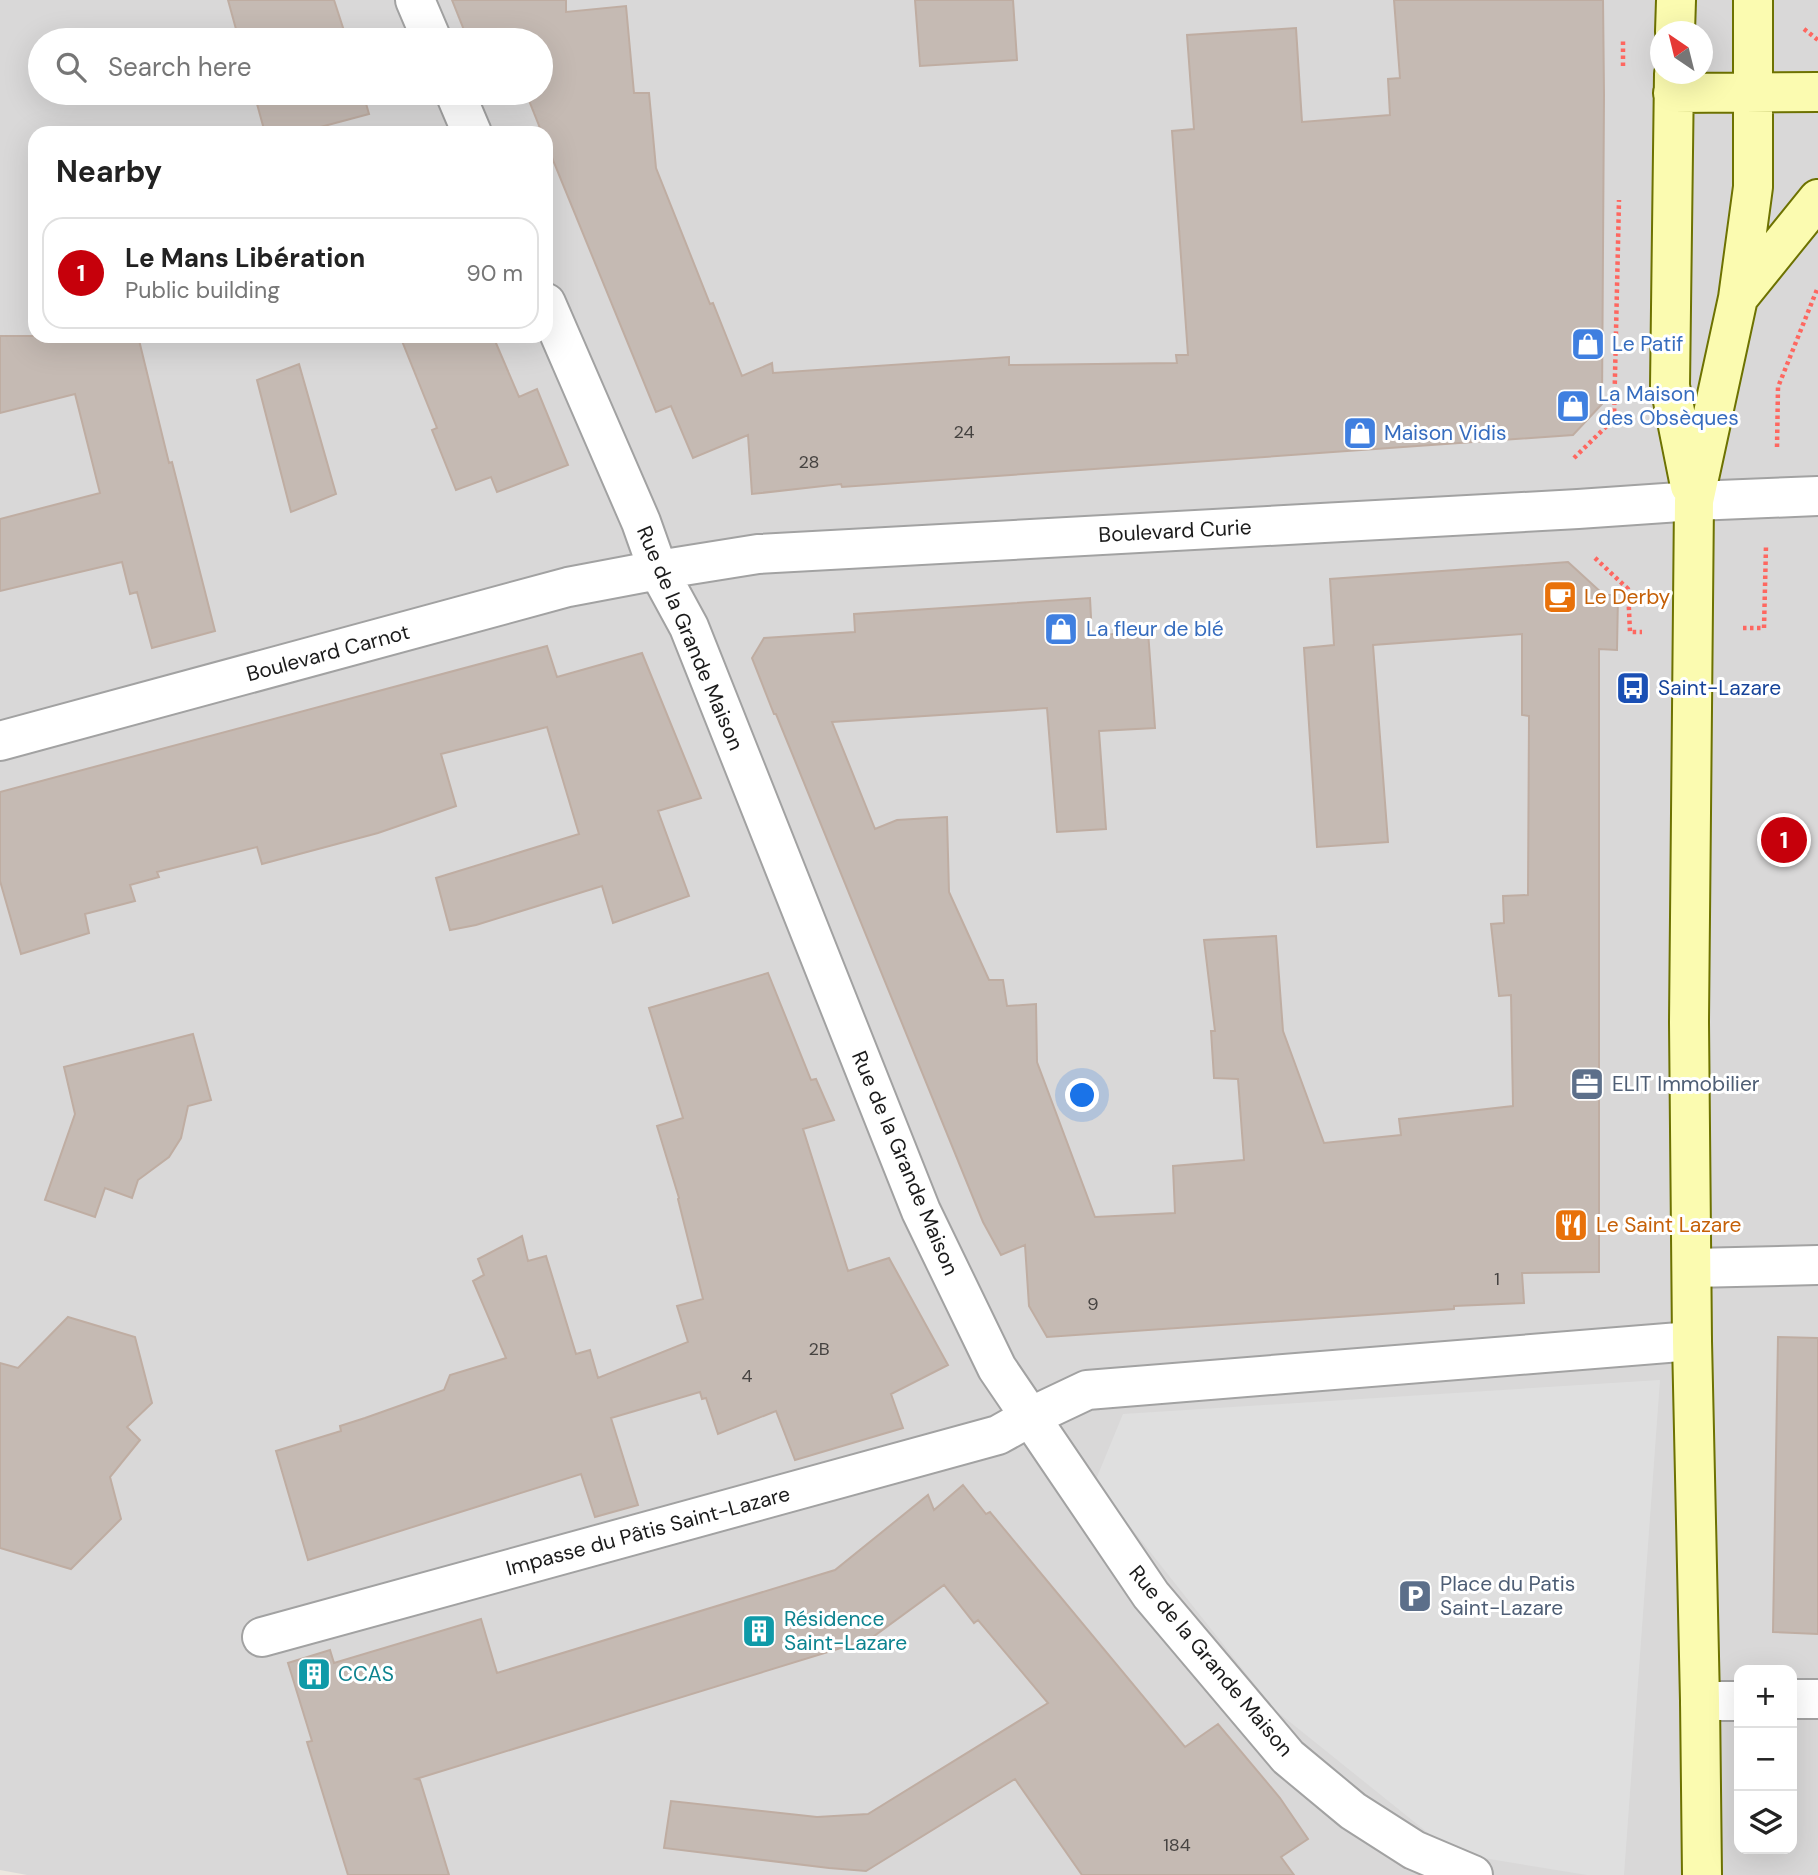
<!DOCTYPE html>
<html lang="en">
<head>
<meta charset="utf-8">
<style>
	:root { --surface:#fff; --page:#f6f6f6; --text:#222; --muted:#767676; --line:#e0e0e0; --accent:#c6000b }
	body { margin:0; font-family:"DM Sans",sans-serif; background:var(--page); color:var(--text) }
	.controls { position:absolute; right:21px; bottom:21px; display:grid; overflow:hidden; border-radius:14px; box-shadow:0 7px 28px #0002 }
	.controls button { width:63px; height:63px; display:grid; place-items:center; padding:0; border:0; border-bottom:2px solid var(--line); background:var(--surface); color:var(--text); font:35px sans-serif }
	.compass { position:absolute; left:1650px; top:21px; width:63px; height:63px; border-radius:50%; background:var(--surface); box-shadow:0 7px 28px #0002; rotate:325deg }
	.you { position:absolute; left:1083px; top:1096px; width:24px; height:24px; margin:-18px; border:5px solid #fff; border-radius:50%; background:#1a73e8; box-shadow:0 0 0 10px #1a73e833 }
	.badge { display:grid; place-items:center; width:46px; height:46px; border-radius:50%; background:var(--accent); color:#fff; font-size:23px; font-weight:700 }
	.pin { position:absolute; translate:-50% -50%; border:4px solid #fff; box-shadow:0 2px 7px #0006 }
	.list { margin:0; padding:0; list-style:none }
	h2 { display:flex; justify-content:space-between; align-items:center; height:91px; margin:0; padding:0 28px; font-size:30px }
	h2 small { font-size:23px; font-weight:400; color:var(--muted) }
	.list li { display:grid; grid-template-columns:46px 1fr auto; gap:21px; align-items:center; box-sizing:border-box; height:112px; margin:0 14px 14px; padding:0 14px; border:2px solid var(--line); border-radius:21px }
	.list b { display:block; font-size:26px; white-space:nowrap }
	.list p { margin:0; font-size:23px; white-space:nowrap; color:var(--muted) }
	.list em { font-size:23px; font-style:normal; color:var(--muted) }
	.icon { flex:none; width:38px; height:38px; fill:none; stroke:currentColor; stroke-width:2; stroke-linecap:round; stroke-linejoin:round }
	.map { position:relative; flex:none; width:1818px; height:1875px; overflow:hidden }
	.search { position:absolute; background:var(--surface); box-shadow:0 7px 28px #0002; left:28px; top:28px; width:525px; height:77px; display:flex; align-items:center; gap:18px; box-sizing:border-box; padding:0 24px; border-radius:38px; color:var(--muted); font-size:26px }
	.panel { position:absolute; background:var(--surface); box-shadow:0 7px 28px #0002; left:28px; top:126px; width:525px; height:217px; border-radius:21px }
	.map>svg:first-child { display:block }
</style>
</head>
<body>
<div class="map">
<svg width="1818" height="1875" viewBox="0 0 1818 1875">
	<rect width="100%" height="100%" fill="#ede8e0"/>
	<path fill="#d9d8d8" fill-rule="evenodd" d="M0,0H1818V1875H27L0,1870ZM1660,32H1702V74H1660ZM40,40H541V93H40ZM35,133H546V336H35ZM1739,1670H1792V1849H1739Z"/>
	<path fill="#dfdfdf" d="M1660,1380L1624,1875H1587L1453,1853L1275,1710L1095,1482L1123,1414Z"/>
	<path fill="#c5bab3" stroke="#bfada2" stroke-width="2" d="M228,0H334L347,40H239Z
		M452,0H566V12L626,6L634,93H649L656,168L710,304L713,303L742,376L772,363L773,373L1009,357V365L1177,363L1176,355H1188L1172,131L1194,129L1187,35L1296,28L1302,122L1390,115L1388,79L1400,78L1394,0H1603L1604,95L1602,404L1573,435L842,487L841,484L752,494L748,435L693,458L671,406L656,412L546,143V133H542L526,93H541V40H468Z
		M915,0H1013L1017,60L920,66Z
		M254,93H363L369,114L298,133H265Z
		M0,336H138L169,463L172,462L215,631L152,648L137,592L130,594L122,562L0,591V519L100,493L75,394L0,413Z
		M400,336H493L519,397L537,389L568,465L497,492L491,477L456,490L432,430L437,428Z
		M299,364L336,494L291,512L257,380Z
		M1568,562L1604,595H1618L1617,650L1599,649V1272L1522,1273L1524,1303L1454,1306V1309L1047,1337L1029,1306L1025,1245L1001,1255L983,1222L776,714H774L752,658L764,638L855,632L854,614L1090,598L1092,636L1148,631L1155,728L1099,731L1106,829L1057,832L1047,708L832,722L875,829L897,820L947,817L949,892L989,980H1003L1007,1006L1036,1004L1037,1062L1095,1217L1175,1213L1173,1166L1244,1160L1238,1079L1214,1078L1211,1031H1215L1204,940L1276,936L1283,1031L1324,1143L1401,1135L1399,1119L1513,1106L1511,995L1499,996L1491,924L1504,923L1503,896L1528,895L1529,716L1522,715V634L1373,645L1388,842L1317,847L1304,648L1334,645L1330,579Z
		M547,646L557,677L642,653L701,798L658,811L689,896L613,923L602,886L476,925L450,930L436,878L579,834L547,727L441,754L456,806L378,833L262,864L257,847L157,872L159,877L130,885L135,901L85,914L89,933L21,954L0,881V792Z
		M768,973L811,1080L816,1079L834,1120L803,1129L848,1271L889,1258L948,1365L891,1394L903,1428L795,1460L776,1411L718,1434L706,1398L702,1399L700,1392L611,1418L638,1505L595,1517L581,1474L308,1560L276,1451L341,1431L340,1426L365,1418L444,1390L450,1375L506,1358L473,1281L484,1275L478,1259L522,1236L528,1261L546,1256L576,1354L590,1350L598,1378L688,1342L677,1306L703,1299L678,1199L679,1198L657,1126L683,1118L649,1008Z
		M193,1034L211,1100L188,1106L181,1138L169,1157L138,1180L132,1198L105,1188L95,1217L45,1200L75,1114L64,1067Z
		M68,1317L135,1337L152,1403L127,1427L140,1440L110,1477L121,1519L71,1569L0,1548V1363L18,1368Z
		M1778,1337L1818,1338V1634L1773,1632Z
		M963,1485L986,1514L990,1512L1185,1747L1218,1724L1280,1798L1308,1839L1281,1857L1294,1875H1082L1015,1779L866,1871L829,1868L664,1848L671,1801L817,1817L868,1814L1048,1703L978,1620L974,1623L944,1585L870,1639L416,1779L420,1780L449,1875H348L307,1742L312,1741L288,1663L330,1650L334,1663L481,1619L497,1673L835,1570L928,1495L934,1510Z"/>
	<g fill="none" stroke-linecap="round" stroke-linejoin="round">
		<g stroke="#a2a2a2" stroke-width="42">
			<path id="minor" d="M415,0L432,40
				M455,93L472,133
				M546,303L641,522L658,570
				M1692,1268L1818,1265
				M262,1637L998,1435L1032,1416L1087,1390L1692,1341
				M1792,1699H1818
				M1700,1701H1739"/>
		</g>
		<g stroke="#a2a2a2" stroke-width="42">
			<path id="tertiary" d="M658,570L689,627L921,1211L997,1368L1151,1595L1288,1757L1353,1811L1414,1850L1473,1875
				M0,741L568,587L658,570L758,554L1578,509L1694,501L1818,496"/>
		</g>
		<g stroke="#6d7201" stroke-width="42">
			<path id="secondary" d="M1675,32L1676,0
				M1674,74L1670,386L1690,486
				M1673,93L1818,92
				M1738,298L1818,199
				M1702,1875L1700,1701L1692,1341L1689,1022L1694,501L1738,298L1753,187V0"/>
		</g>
		<path stroke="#fe6760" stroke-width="4.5" stroke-dasharray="3.5 3.5" stroke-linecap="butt" d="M1804,29L1818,40
			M1623,66V39
			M1777,447L1778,387L1818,287
			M1574,458L1614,419L1619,200
			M1595,558L1628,589L1630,632H1642
			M1743,628H1764L1766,546"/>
		<use href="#minor" stroke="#fff" stroke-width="38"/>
		<use href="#tertiary" stroke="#fff" stroke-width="38"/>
		<use href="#secondary" stroke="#fbfbb0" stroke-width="38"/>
	</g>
	<defs>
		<g id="shop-square" transform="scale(1.75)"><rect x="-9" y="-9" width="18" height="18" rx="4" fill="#3f7fe0" stroke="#fff"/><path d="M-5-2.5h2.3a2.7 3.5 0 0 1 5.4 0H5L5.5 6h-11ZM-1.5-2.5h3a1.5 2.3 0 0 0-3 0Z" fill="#fff"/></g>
		<g id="cafe-square" transform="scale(1.75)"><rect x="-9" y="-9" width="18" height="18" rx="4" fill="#e8710a" stroke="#fff"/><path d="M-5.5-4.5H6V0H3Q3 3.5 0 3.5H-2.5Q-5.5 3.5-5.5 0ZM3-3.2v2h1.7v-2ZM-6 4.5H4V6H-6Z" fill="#fff"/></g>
		<g id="bus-square" transform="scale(1.75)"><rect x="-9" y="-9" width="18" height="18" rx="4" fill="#1a4fb4" stroke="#fff"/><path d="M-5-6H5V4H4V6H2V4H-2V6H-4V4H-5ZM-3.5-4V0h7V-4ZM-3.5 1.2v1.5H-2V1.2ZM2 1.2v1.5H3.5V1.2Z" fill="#fff"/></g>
		<g id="office-square" transform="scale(1.75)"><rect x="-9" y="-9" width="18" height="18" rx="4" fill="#5c6f8a" stroke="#fff"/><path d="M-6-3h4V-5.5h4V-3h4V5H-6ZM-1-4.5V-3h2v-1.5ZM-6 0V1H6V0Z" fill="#fff"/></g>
		<g id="restaurant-square" transform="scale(1.75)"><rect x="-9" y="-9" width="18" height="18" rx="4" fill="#e8710a" stroke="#fff"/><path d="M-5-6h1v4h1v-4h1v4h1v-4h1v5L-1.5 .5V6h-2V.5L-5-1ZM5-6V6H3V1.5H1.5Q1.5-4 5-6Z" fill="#fff"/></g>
		<g id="parking-square" transform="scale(1.75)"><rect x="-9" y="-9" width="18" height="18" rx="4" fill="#5c6f8a" stroke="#fff"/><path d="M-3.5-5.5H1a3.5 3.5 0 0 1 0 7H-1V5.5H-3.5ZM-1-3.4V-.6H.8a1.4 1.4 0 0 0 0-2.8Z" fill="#fff"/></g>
		<g id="building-square" transform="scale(1.75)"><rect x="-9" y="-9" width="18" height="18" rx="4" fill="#0f9aa8" stroke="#fff"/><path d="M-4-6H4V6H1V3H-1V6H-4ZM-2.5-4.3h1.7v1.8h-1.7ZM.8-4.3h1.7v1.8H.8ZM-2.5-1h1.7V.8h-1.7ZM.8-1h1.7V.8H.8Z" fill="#fff"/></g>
	</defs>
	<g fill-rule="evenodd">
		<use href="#shop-square" x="1588" y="344"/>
		<use href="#shop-square" x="1573" y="406"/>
		<use href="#shop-square" x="1360" y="433"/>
		<use href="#cafe-square" x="1560" y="597"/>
		<use href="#shop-square" x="1061" y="629"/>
		<use href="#bus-square" x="1633" y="688"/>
		<use href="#office-square" x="1587" y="1084"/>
		<use href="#restaurant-square" x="1571" y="1225"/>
		<use href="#parking-square" x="1415" y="1596"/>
		<use href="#building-square" x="759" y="1631"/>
		<use href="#building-square" x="314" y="1674"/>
	</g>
	<g text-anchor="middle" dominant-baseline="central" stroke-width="6" stroke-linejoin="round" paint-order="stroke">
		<g font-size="18" fill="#464341">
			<text x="964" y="432">24</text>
			<text x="809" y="462">28</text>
			<text x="1497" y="1279">1</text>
			<text x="1093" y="1304">9</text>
			<text x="819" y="1349">2B</text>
			<text x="747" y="1376">4</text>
			<text x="1177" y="1845">184</text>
		</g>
		<g font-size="21" fill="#366cbe" stroke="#fff" text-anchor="start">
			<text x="1612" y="344">Le Patif</text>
			<text x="1598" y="394">La Maison<tspan x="1598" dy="24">des Obsèques</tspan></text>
			<text x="1384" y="433">Maison Vidis</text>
			<text x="1086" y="629">La fleur de blé</text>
		</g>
		<g font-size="21" fill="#1b1b1b" stroke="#fff">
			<text transform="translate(1175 531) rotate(-3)">Boulevard Curie</text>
			<text transform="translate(690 638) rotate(67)">Rue de la Grande Maison</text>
			<text transform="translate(328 653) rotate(-15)">Boulevard Carnot</text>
			<text transform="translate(905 1163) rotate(67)">Rue de la Grande Maison</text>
			<text transform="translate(648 1531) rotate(-15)">Impasse du Pâtis Saint-Lazare</text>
			<text transform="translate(1211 1661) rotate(50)">Rue de la Grande Maison</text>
		</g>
		<g font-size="21" fill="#c56008" stroke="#fff" text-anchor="start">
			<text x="1584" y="597">Le Derby</text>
			<text x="1596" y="1225">Le Saint Lazare</text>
		</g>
		<g font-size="21" fill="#164399" stroke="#fff" text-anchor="start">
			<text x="1658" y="688">Saint-Lazare</text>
		</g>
		<g font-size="21" fill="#4e5e75" stroke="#fff" text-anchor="start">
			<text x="1612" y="1084">ELIT Immobilier</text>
			<text x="1440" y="1584">Place du Patis<tspan x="1440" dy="24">Saint-Lazare</tspan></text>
		</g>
		<g font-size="21" fill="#0d838f" stroke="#fff" text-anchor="start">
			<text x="784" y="1619">Résidence<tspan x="784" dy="24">Saint-Lazare</tspan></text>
			<text x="338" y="1674">CCAS</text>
		</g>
	</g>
</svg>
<div class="controls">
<button>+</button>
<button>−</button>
<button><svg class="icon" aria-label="layers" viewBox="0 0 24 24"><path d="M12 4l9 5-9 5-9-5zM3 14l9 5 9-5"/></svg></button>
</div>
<svg class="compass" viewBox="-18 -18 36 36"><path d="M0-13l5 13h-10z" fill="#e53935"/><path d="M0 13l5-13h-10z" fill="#767676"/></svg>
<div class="you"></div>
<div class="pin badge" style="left:1784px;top:840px">1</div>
<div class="search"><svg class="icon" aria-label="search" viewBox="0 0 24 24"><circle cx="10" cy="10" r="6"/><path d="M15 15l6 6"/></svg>Search here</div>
<section class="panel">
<h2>Nearby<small></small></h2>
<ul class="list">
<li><span class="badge">1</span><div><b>Le Mans Libération</b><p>Public building</p></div><em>90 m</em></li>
</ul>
</section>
</div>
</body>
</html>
